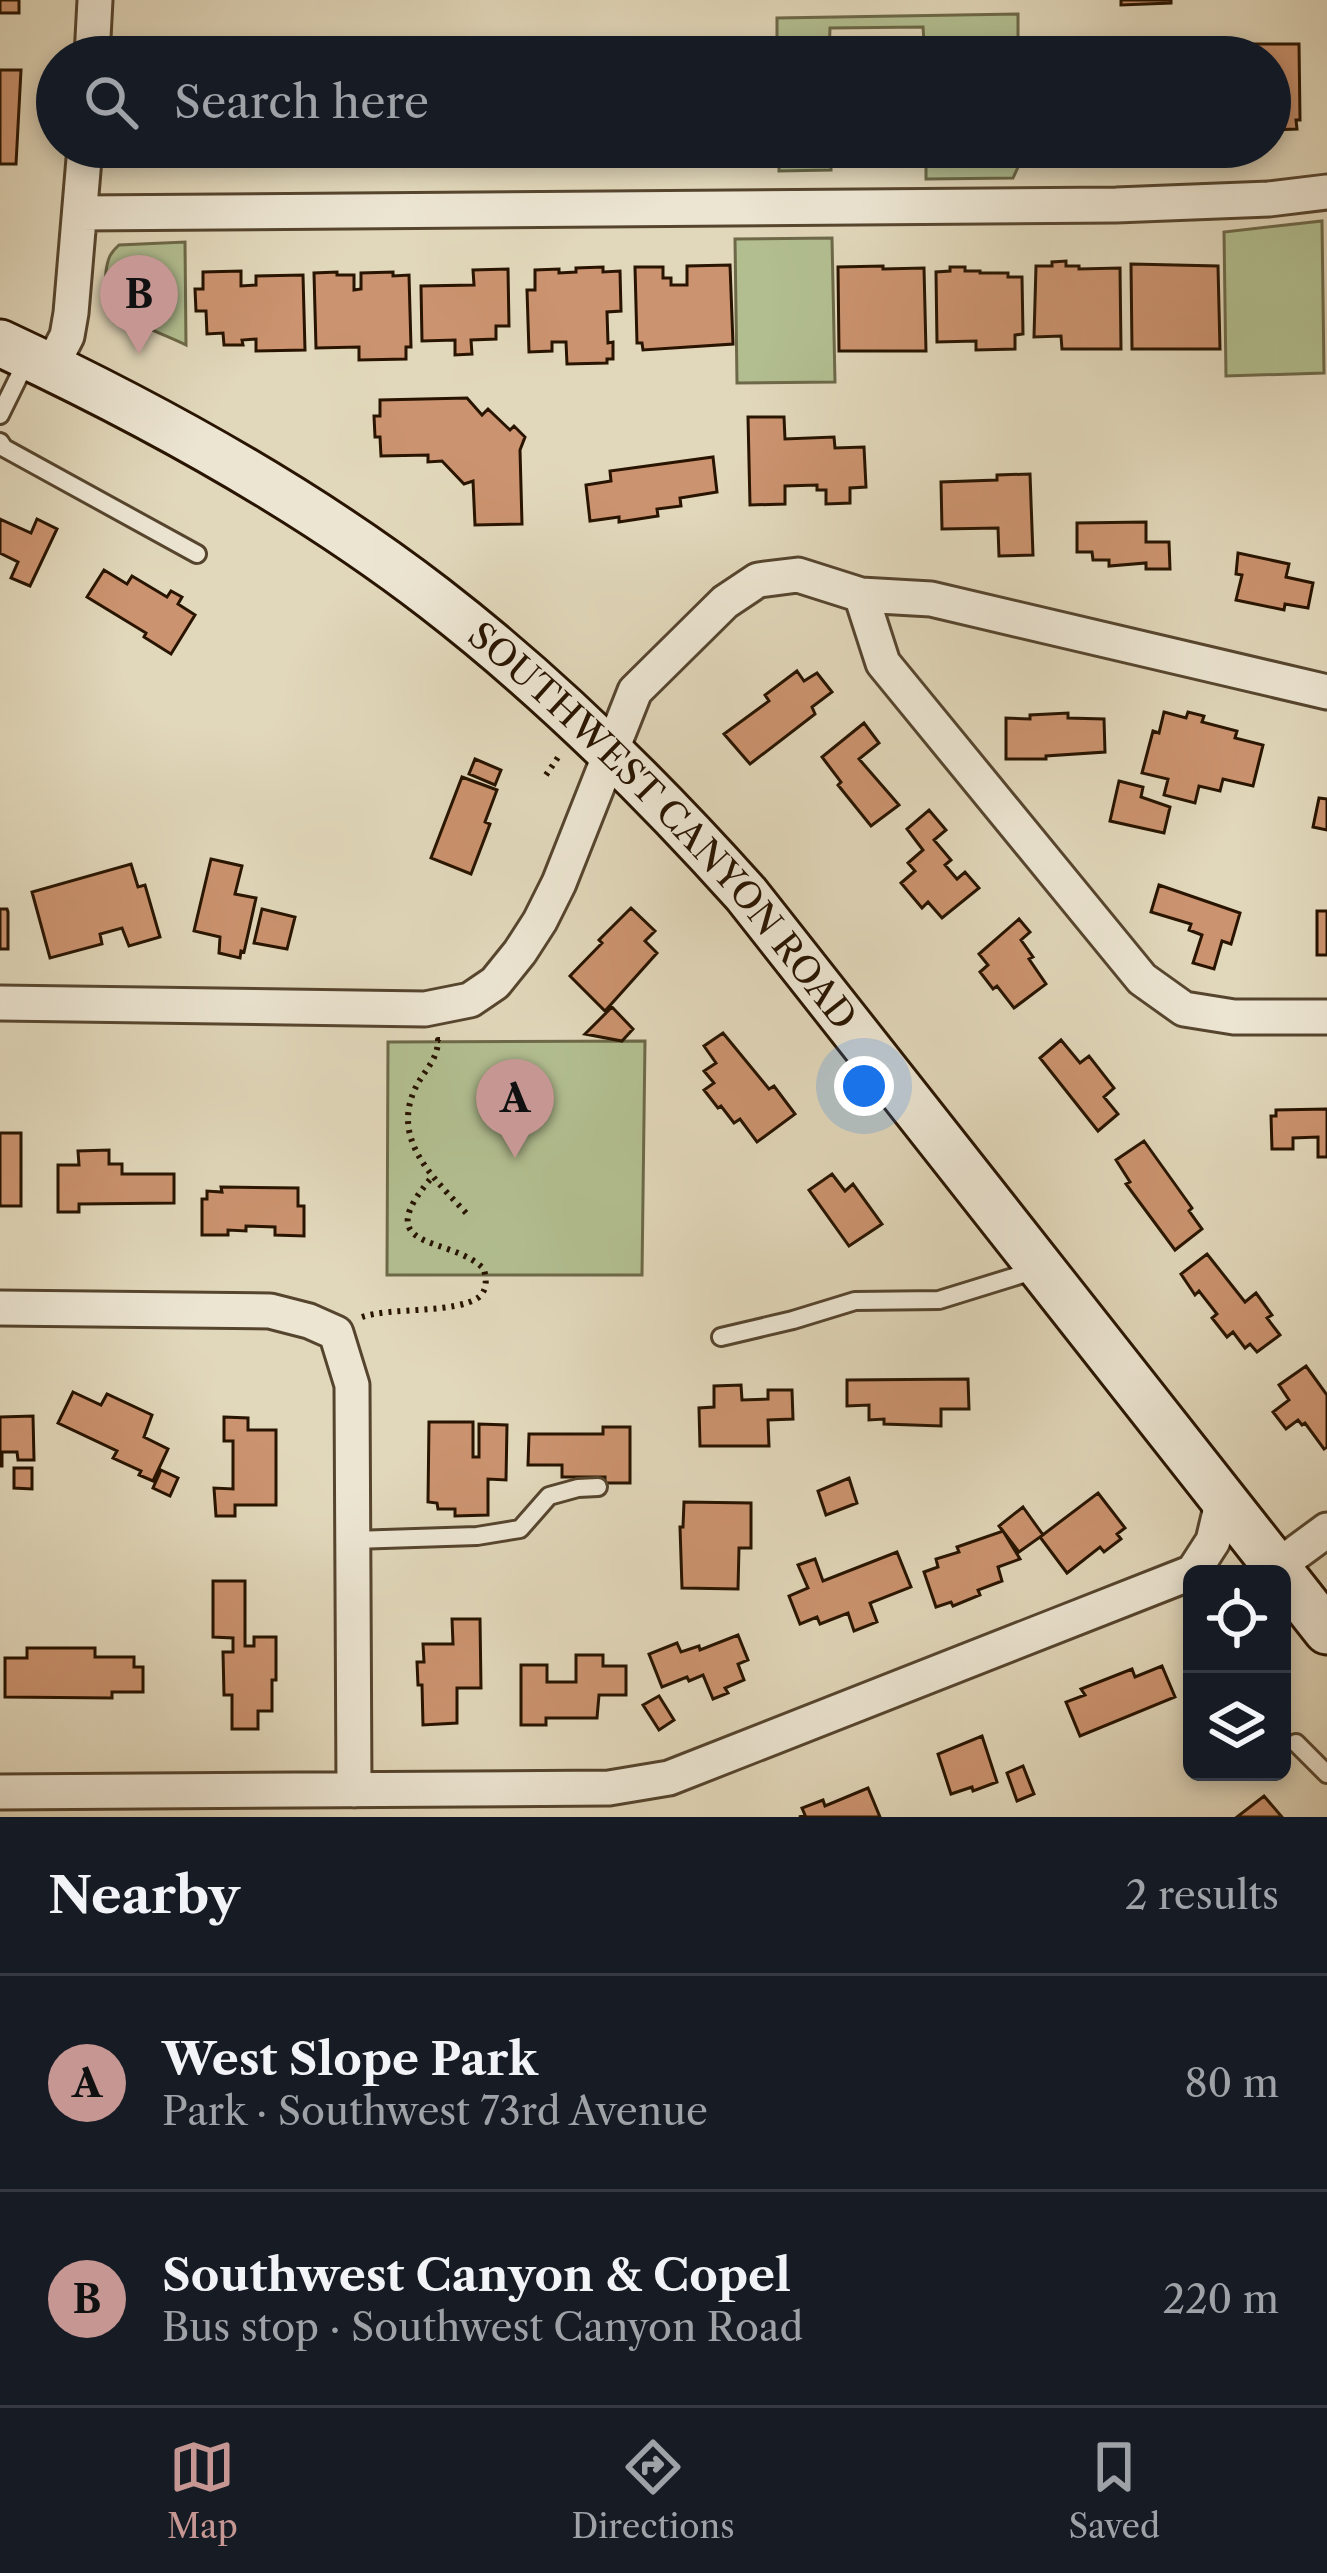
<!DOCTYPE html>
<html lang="en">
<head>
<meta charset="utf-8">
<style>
	:root { --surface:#171b24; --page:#242831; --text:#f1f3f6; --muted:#9ea1a6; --line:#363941; --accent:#c59692 }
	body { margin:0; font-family:"Libre Caslon Text",serif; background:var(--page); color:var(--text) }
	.controls { position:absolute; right:36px; bottom:36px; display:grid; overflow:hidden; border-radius:18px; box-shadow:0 6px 18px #0003 }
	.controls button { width:108px; height:108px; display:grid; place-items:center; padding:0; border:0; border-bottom:3px solid var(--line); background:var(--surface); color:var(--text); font:60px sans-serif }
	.you { position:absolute; left:864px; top:1086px; width:42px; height:42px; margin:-30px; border:9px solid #fff; border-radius:50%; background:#1a73e8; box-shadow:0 0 0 18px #1a73e833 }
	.badge { display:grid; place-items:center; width:78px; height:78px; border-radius:50%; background:var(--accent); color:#111; font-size:39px; font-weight:700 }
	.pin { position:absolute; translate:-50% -99px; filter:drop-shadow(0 3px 6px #0008) }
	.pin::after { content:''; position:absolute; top:63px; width:42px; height:36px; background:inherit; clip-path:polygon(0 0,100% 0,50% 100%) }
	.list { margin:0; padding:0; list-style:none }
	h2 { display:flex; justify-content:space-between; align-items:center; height:156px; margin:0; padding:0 48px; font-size:51px }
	h2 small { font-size:39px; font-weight:400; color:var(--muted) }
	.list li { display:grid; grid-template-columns:78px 1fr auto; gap:36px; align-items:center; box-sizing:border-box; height:216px; padding:0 48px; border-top:3px solid var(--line) }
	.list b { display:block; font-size:45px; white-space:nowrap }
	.list p { margin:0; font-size:39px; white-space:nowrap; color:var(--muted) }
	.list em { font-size:39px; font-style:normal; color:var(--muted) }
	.icon { flex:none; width:66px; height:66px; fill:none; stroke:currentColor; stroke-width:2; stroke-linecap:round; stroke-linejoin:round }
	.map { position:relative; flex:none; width:1327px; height:1817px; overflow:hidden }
	.search { position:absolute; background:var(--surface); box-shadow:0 6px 18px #0003; left:36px; right:36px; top:36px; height:132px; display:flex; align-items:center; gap:30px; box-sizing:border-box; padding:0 42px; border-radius:66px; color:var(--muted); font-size:45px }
	.sheet { height:588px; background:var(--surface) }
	nav { display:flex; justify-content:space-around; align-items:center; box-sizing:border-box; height:168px; border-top:3px solid var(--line); background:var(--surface); font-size:33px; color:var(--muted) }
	nav a { display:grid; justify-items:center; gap:6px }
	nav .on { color:var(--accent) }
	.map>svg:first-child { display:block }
</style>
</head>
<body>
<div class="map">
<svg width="1327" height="1817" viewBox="0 0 1327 1817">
	<rect width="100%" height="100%" fill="#e1d7ba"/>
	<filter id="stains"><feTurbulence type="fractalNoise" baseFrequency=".00167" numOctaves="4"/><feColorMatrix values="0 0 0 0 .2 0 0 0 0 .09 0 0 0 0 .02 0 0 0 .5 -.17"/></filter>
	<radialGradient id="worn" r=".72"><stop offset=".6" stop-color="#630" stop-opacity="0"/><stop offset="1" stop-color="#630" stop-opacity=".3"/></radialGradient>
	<path fill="#b2be90" stroke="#6d6948" stroke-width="3" d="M1018,14V57H925L923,27L830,28L829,57H777V18Z
		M779,147H831V170L779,171Z
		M926,147H1020V163L1013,178L926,179Z
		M1322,221L1324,373L1226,376L1224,232Z
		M832,238L835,382L737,383L735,239Z
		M185,242L186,345C150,327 102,318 106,271C108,258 110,253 119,245Z
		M645,1041L642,1275H387L388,1042Z"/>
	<path fill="#cb936f" stroke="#281400" stroke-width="3" d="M0,0H19V13H0Z
		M1121,0H1171V3L1121,5Z
		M1212,44H1299L1300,120H1296L1297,129L1270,130V57H1212Z
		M1145,50H1203V57H1145Z
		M0,70H21L16,164H0Z
		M248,147H333V150L281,154V148H272V154L249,155Z
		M1066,261V266H1079V269L1120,268L1121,349H1062L1061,336L1034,337L1036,266H1052V262Z
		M1131,264L1218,266L1220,349H1132Z
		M730,265L733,344L643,350L642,343H637L635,267H663V278H671V285H687V266Z
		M883,266V269L924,268L926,351H839L838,267Z
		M603,267V272L620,271L621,311L607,312L608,343L613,342V359H607V363L567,364L566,342H552V351L529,352L527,290H535V270L559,269V273L576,272V268Z
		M950,267H965V271H980V273H1008V277H1022L1023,334L1015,335V349L976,350V341L937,342L936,272L950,271Z
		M508,269L509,326H496V339L471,340L472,354L455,355V340L422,341L421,286L474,285L473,270Z
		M241,271V286L256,285V276L303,275L305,350L256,351V339L242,340L243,345H224L223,333L207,334L206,311H196L195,289H203V272Z
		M337,272V275H354V290L361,289V273L393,272V276L409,275L411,347H406V359L359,360V347L316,348L314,273Z
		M467,398L482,415L488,409L510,430L514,426L525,437L520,450L522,524L475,525L473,481L464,484L442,461L428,462V455L381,456L380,437H375L374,416H380V400Z
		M748,417H784L785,439L834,437L835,448L864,447L866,487L850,488V503L826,504V490H817V485L785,486V504L750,505Z
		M713,457L717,492L680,498L681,506L657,509L658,516L619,522V517L590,521L586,485L611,481L610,471Z
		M1030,474L1033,555L999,556L998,528L942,529L941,482L997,480V475Z
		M0,519L31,533L37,519L57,529L30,586L11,578L18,562L0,553Z
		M1146,522V542H1169L1170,569H1146V563L1109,566V560H1093L1092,552H1077V523Z
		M1238,553L1289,564L1286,577L1313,583L1308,608L1285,604L1284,610L1236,600L1242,575L1236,574Z
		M104,570L127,584L132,576L167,597L171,591L182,597L178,604L195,615L171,654L144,637L146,633L87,597Z
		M797,671L804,681L817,673L832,692L812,707L815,714L750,764L724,734L769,701L765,695Z
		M1164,712L1186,718L1188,712L1204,716L1202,722L1237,731L1235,738L1263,745L1253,786L1223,779L1220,791L1199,786L1195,803L1164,795L1168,779L1142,773L1153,731L1159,733Z
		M1068,713V718L1104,719L1105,752L1046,756V759H1006V718L1030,719V715Z
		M864,723L879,743L859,759L899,805L871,826L838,785L841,782L822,757Z
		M475,759L501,770L495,785L469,774Z
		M462,777L497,790L485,822L490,824L471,874L431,858Z
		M1119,781L1143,787L1141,797L1170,807L1164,833L1110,821Z
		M1319,798L1327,799V830L1313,827Z
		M929,810L946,830L934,840L951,860L945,865L957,879L965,872L979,888L942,918L928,902L922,908L901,883L915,871L908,863L923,850L907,829Z
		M211,859L242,866L235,894L256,898L244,952L241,951L240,958L219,953L220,937L194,931Z
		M131,864L138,887L145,885L160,937L129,946L122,928L100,934L102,944L50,958L32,892Z
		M1159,885L1240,913L1231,944L1222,941L1214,969L1193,963L1202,935L1189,930L1191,924L1151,912Z
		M631,908L655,931L645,941L657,953L605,1011L570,976L602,943L599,940Z
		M0,909H7L8,912V949H0Z
		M262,909L295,917L287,949L254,943Z
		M1317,911H1327V955H1317Z
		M1019,919L1030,932L1021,940L1033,957L1029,959L1046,984L1014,1008L997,986L993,989L980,972L988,965L979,954Z
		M612,1007L633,1029L622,1041L585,1034Z
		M723,1033L769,1089L774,1086L795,1114L757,1142L740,1119L734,1123L721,1106L718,1108L704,1090L714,1083L704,1071L716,1063L704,1046Z
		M1061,1040L1080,1063L1089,1056L1114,1088L1104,1097L1118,1114L1098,1131L1040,1058Z
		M1327,1109V1157H1318V1137L1293,1138V1149H1272L1271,1116H1276V1110Z
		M0,1133H21V1206H0Z
		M1144,1141L1192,1208L1189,1211L1202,1229L1175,1250L1126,1184L1130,1182L1116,1160Z
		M109,1150V1164H122V1174H174V1203L79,1204V1212H58V1165H79L78,1151Z
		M832,1174L845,1191L853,1184L882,1224L849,1246L809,1190Z
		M221,1187L298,1188V1206H304V1236L275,1235V1227L246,1226V1231L228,1230V1235H202V1199H207V1191L222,1192Z
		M1207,1254L1245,1302L1256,1293L1272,1315L1267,1318L1280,1335L1257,1352L1250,1344L1245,1348L1233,1332L1227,1337L1212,1318L1217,1314L1199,1291L1195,1295L1181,1274Z
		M1306,1366L1327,1395V1447L1324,1449L1305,1423L1302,1425L1298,1420L1286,1429L1273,1412L1289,1400L1279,1385Z
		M968,1379L969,1409H941V1426L884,1424V1419L869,1420V1405L847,1406V1380Z
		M741,1385L742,1400L768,1399V1390H792L793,1419L768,1420L769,1446H700L699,1408L714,1407V1386Z
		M73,1392L101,1405L107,1394L152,1415L144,1437L168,1449L153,1481L139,1475L141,1471L113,1458L117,1451L58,1423Z
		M33,1416L34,1460H18L17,1452H2V1466H0V1417Z
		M224,1417L248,1418V1430H276V1505H235V1516H216L214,1488L233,1489V1441H224Z
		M429,1422H473V1457H479V1424L507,1425L506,1480L488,1479V1515L455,1516V1509H438L437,1503L428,1502Z
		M603,1427H630V1483H605V1477H562V1465H528L529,1434H603Z
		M14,1468H32V1489L14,1488Z
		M161,1470L178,1478L170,1496L153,1488Z
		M849,1478L857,1503L826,1515L818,1491Z
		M1098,1493L1125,1528L1117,1534L1121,1539L1104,1552L1100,1547L1067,1573L1040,1537Z
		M684,1502L751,1503V1548H739L738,1589L682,1588L680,1527H683Z
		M1023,1507L1043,1535L1019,1552L999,1526Z
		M1003,1531L1020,1559L998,1567L1002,1581L978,1590L980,1595L953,1606L951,1602L936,1607L924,1572L938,1567L936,1559L959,1552L957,1547Z
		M897,1552L911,1587L870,1603L877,1622L854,1631L848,1613L820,1624L817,1617L800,1624L789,1596L808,1588L798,1565L815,1559L823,1581Z
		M213,1581H245V1646H254V1637H276V1680H272V1711H258V1729H232V1695H224L223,1652H233V1638L213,1637Z
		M452,1619H480L481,1688H457V1723L423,1725L422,1685H418L417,1662H424L423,1644H453Z
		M738,1635L748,1660L738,1664L744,1680L725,1688L728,1693L713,1699L703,1675L689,1681L687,1677L662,1687L649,1654L677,1643L681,1652L699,1646L700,1650Z
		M27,1648H95V1657H134V1667H143V1692H112V1698L5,1697V1658H27Z
		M576,1655H603V1666H626V1695H599L597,1718H546V1725H521V1665H547V1682H576Z
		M1162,1666L1175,1697L1080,1736L1066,1702L1085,1695L1081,1689L1132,1669L1135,1677Z
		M659,1696L674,1720L659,1730L643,1705Z
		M982,1736L997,1782L973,1791L972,1787L951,1794L938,1754Z
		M1023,1766L1034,1794L1017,1801L1007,1773Z
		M868,1788L880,1817H799L805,1815L802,1808L823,1800L825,1806Z
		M1264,1796L1282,1817H1237Z"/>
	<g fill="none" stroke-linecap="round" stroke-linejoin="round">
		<g stroke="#56452e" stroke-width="22">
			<path id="lane" d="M0,415L28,358
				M0,442L4,448L197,554
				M721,1337L793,1320L855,1301L939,1300L1036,1270
				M353,1540L477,1536L520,1529L549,1496L578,1488L598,1487
				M1296,1743L1327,1774"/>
		</g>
		<g stroke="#56452e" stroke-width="39">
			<path id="street" d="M92,57L95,0
				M80,213L1116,205L1269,199L1327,192
				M51,367L67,336L71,313L85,147
				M861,595L883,663L1142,979L1184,1009L1234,1017H1327
				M0,1003L425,1009L470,1000L495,983L520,952L540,921L559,883L635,691L725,602L758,580L798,575L861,595L931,599L1327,692
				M0,1308L270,1311L309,1321L336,1333L352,1385L354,1790
				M1278,1566L1327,1530
				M0,1792L609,1788L669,1778L1193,1572L1213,1541L1223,1499"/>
		</g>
		<g stroke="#281400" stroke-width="51">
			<g id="secondary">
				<path id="s1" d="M0,343C150,413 303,497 434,598C548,686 650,787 746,894L1327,1631"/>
			</g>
		</g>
		<path stroke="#281400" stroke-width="6" stroke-dasharray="3 6" stroke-linecap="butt" d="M546,775L561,753
			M440,1040H438C438,1061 422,1072 414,1091C392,1142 435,1179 467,1214
			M362,1317C391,1307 456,1314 479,1297C488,1289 486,1279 484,1269C449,1234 366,1253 433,1176"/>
		<use href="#lane" stroke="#ece5d2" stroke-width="16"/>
		<use href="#street" stroke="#ece5d2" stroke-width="33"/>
		<use href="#secondary" stroke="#ece5d2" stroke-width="45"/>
	</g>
	<g text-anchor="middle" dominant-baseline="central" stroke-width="9" stroke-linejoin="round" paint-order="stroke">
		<g font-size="36" fill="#281400" stroke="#ece5d2">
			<text stroke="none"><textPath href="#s1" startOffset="828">SOUTHWEST CANYON ROAD</textPath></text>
		</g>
	</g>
	<rect width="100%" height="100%" filter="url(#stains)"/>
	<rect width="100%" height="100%" fill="url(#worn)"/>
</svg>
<div class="controls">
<button><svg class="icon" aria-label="locate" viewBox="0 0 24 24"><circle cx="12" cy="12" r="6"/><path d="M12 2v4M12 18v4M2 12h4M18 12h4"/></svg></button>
<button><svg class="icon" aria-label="layers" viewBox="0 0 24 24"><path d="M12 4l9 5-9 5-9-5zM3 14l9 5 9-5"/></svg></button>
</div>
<div class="you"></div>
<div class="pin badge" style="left:515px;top:1158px">A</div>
<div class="pin badge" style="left:139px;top:354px">B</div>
<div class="search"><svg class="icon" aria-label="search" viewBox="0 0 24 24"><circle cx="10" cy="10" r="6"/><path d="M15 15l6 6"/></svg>Search here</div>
</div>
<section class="sheet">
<h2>Nearby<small>2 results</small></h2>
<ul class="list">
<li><span class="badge">A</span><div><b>West Slope Park</b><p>Park · Southwest 73rd Avenue</p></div><em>80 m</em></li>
<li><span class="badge">B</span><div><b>Southwest Canyon &amp; Copel</b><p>Bus stop · Southwest Canyon Road</p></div><em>220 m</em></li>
</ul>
</section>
<nav>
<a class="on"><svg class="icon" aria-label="map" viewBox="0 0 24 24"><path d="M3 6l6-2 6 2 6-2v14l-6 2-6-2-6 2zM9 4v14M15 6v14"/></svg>Map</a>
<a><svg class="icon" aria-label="directions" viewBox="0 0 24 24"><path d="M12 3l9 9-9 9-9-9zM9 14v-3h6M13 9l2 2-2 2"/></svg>Directions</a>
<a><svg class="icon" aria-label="saved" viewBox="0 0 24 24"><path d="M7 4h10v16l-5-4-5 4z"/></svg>Saved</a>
</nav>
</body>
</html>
